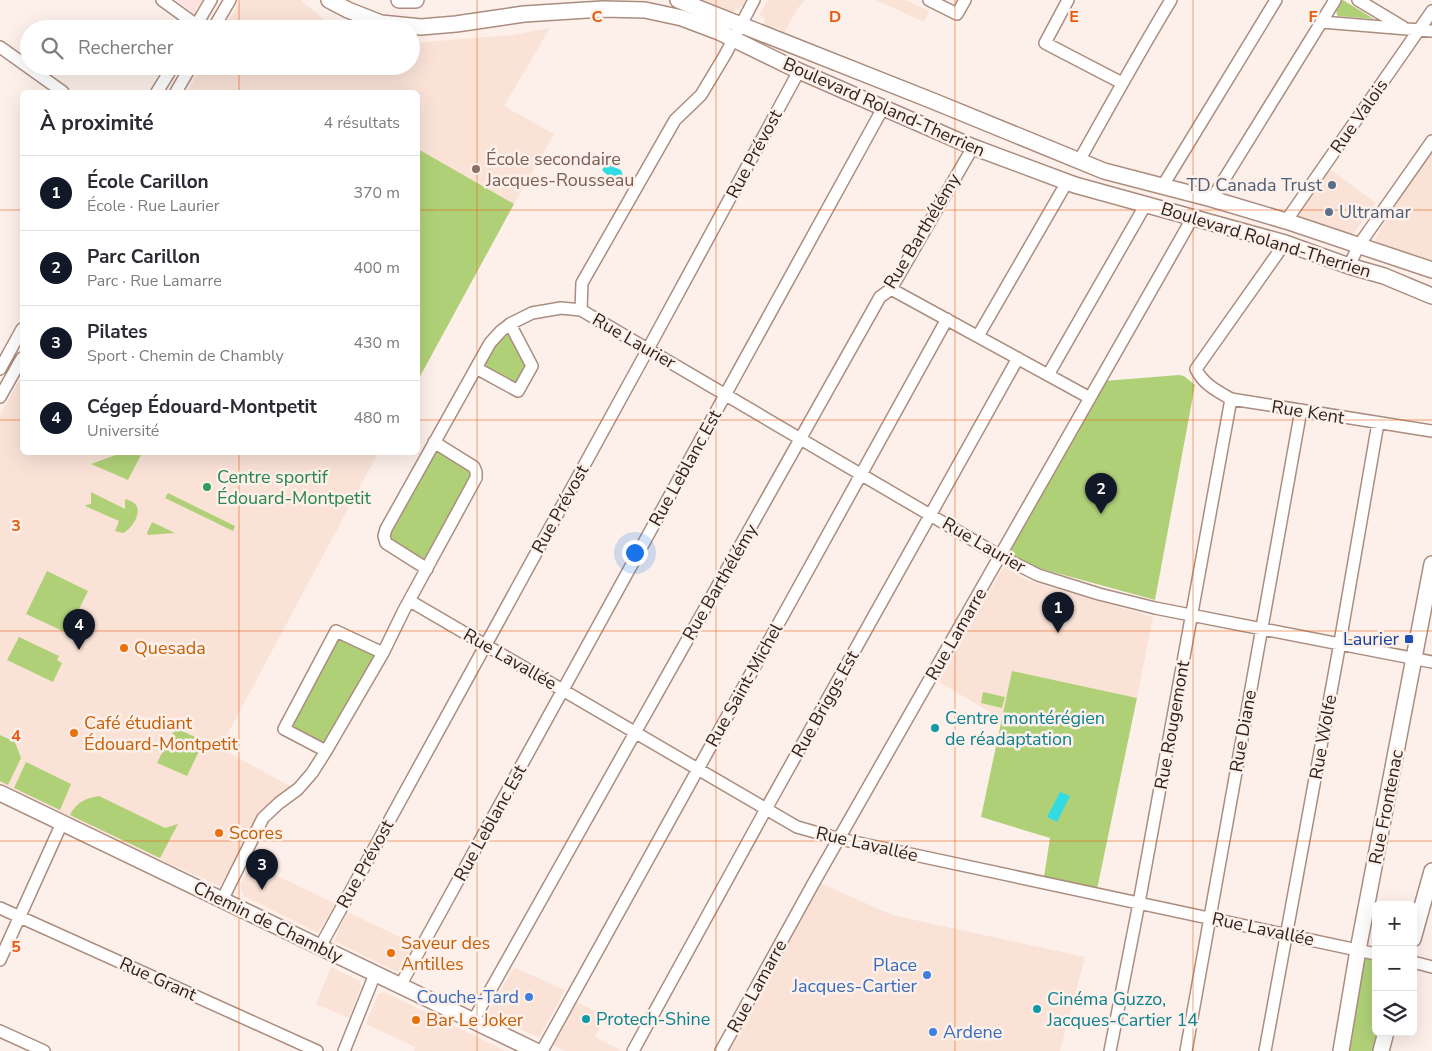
<!DOCTYPE html>
<html lang="fr">
<head>
<meta charset="utf-8">
<style>
	:root { --surface:#fff; --page:#f2f2f3; --text:#2b2b33; --muted:#7c7c81; --line:#e1e1e2; --accent:#111827 }
	body { margin:0; font-family:"Nunito Sans",sans-serif; background:var(--page); color:var(--text) }
	.controls { position:absolute; right:15px; bottom:15px; display:grid; overflow:hidden; border-radius:8px; box-shadow:0 5px 20px #0002 }
	.controls button { width:45px; height:45px; display:grid; place-items:center; padding:0; border:0; border-bottom:1px solid var(--line); background:var(--surface); color:var(--text); font:25px sans-serif }
	.you { position:absolute; left:634px; top:552px; width:18px; height:18px; margin:-12px; border:4px solid #fff; border-radius:50%; background:#1a73e8; box-shadow:0 0 0 8px #1a73e833 }
	.badge { display:grid; place-items:center; width:32px; height:32px; border-radius:50%; background:var(--accent); color:#fff; font-size:16px; font-weight:700 }
	.pin { position:absolute; translate:-50% -41px; filter:drop-shadow(0 1px 2px #0008) }
	.pin::after { content:''; position:absolute; top:26px; width:18px; height:15px; background:inherit; clip-path:polygon(0 0,100% 0,50% 100%) }
	.list { margin:0; padding:0; list-style:none }
	h2 { display:flex; justify-content:space-between; align-items:center; height:65px; margin:0; padding:0 20px; font-size:21px }
	h2 small { font-size:16px; font-weight:400; color:var(--muted) }
	.list li { display:grid; grid-template-columns:32px 1fr auto; gap:15px; align-items:center; box-sizing:border-box; height:75px; padding:0 20px; border-top:1px solid var(--line) }
	.list b { display:block; font-size:19px; white-space:nowrap }
	.list p { margin:0; font-size:16px; white-space:nowrap; color:var(--muted) }
	.list em { font-size:16px; font-style:normal; color:var(--muted) }
	.icon { flex:none; width:28px; height:28px; fill:none; stroke:currentColor; stroke-width:2; stroke-linecap:round; stroke-linejoin:round }
	.map { position:relative; flex:none; width:1432px; height:1051px; overflow:hidden }
	.search { position:absolute; background:var(--surface); box-shadow:0 5px 20px #0002; left:20px; top:20px; width:400px; height:55px; display:flex; align-items:center; gap:12px; box-sizing:border-box; padding:0 18px; border-radius:28px; color:var(--muted); font-size:19px }
	.panel { position:absolute; background:var(--surface); box-shadow:0 5px 20px #0002; left:20px; top:90px; width:400px; height:365px; border-radius:8px }
	.map>svg:first-child { display:block }
</style>
</head>
<body>
<div class="map">
<svg width="1432" height="1051" viewBox="0 0 1432 1051">
	<rect width="100%" height="100%" fill="#fdf0ea"/>
	<path fill="#fae2d7" d="M241,0H301L327,22L344,29H223Z
		M700,0H746L743,6L741,5L739,9L736,8L733,13Z
		M768,0H805L798,8L784,33L780,29L772,26L771,28L763,24L765,18L759,15Z
		M876,0H906L929,11L924,22Z
		M550,28L504,106L554,134L514,204L418,380V92H187L202,66H411V43L512,35Z
		M1432,153V263L1377,243L1375,239L1387,219L1386,218Z
		M1328,168L1376,203L1354,233L1350,236L1297,217L1296,215Z
		M22,376V452L378,453L220,748L292,787L272,801L255,823L220,886L159,859L0,783V415Z
		M1004,567L1029,581L1153,617L1137,698L1013,671L1002,719L939,682L1002,569Z
		M251,863L336,904L318,933L244,896L240,885Z
		M815,882L825,885L892,915L1085,957L1060,1051H721Z
		M347,912L415,944L397,972L334,941Z
		M331,967L360,981L361,986L349,1018L316,1004Z
		M514,967L565,990L539,1038L487,1014Z
		M384,992L506,1051H414L415,1047L366,1024L378,994Z
		M576,1002L606,1016L595,1037L622,1051H565L553,1045Z"/>
	<path fill="#fde2df" d="M176,0H202L194,13Z"/>
	<path fill="#b0d078" d="M1343,0L1374,19L1338,16C1334,11 1338,3 1343,0Z
		M418,149L514,204L418,380Z
		M510,324L532,366L518,391L476,368Z
		M1179,375L1184,376L1195,385L1155,600L1042,569C1032,566 1015,560 1010,550L1094,400L1104,381Z
		M434,442L476,472L427,569L386,543V529Z
		M124,452L142,453L128,480L91,464Z
		M91,492L125,509V499C129,500 134,502 136,505C142,514 131,530 123,533L115,531L119,521L85,506L86,505L91,504Z
		M168,493L235,526L233,531L165,498Z
		M152,522L175,533L148,535L147,533Z
		M47,571L88,591L67,633L26,614Z
		M336,631L383,653L326,751L284,729Z
		M19,637L59,656L57,660L62,663L53,682L7,660Z
		M1012,671L1137,698L1096,894L1043,883L1050,838L981,817Z
		M983,692L1005,697L1002,708L981,703Z
		M175,731H182L204,741L187,776L157,763L171,735Z
		M0,735L15,742L21,758L8,785L0,781Z
		M26,762L71,784L60,810L14,788Z
		M99,796L165,828L178,824L160,858L70,815C76,803 85,798 99,796Z
		M1358,950L1376,954V1032H1386L1381,1051H1341Z"/>
	<path fill="#32dae2" d="M605,165L614,167L621,170L623,176L621,180C612,180 608,176 602,170Z
		M1060,792L1070,796L1057,822L1047,817Z"/>
	<g fill="none" stroke-linecap="round" stroke-linejoin="round">
		<g stroke="#ab8d7f" stroke-width="14">
			<path id="minor" d="M162,0L202,29
				M929,0L957,14L965,0
				M1068,0L1045,43L1122,83
				M1358,0L1403,27
				M1322,22L1432,31
				M194,29L211,0
				M213,29L230,0
				M0,47L63,92
				M157,92L173,66
				M176,92L191,66
				M1079,161C1109,107 1139,53 1171,0
				M1162,187L1276,0
				M1212,199L1335,0
				M1286,221L1432,11
				M1285,243L1196,369C1203,384 1217,391 1231,399L1432,431
				M1349,266L1359,245L1432,141
				M891,289L1090,398
				M581,310L582,283L675,120L701,95L725,55L754,0
				M978,336L1067,182
				M476,368L518,391L532,366L510,324
				M0,369L22,329
				M1048,375L1146,204
				M0,397L22,358
				M427,569L386,543L384,536L386,529L490,343L501,331L510,324L532,313L561,308L581,310L1000,556L1038,575L1099,594L1155,608L1432,662
				M410,601L797,827L840,839L1376,954
				M326,751L284,729L336,631L383,653
				M222,900L263,818L279,803L298,789L312,773L326,751L383,653L404,610L476,478V472L474,467L434,442
				M0,908L317,1051
				M320,947L648,349L799,71
				M0,960L62,823
				M1413,962L1432,967
				M400,986L883,108
				M473,1021L880,297L891,289L973,147
				M0,1031L44,1051
				M344,1051L375,974
				M542,1051L947,319
				M633,1051L766,809L1018,358
				M721,1051L813,884L1193,217
				M1110,1051L1139,903L1231,399
				M1186,1051L1301,410
				M1265,1051L1339,648L1378,423"/>
		</g>
		<g stroke="#ab8d7f" stroke-width="18">
			<path id="major" d="M329,0L348,10L381,23L421,27L456,24L524,14L603,9L645,10L682,18L719,32L799,71L973,147L1075,185L1285,243L1349,266L1384,276L1432,296
				M399,0H416
				M678,0L933,101L1104,171L1212,199L1286,221L1432,270
				M0,793L536,1051
				M1413,939L1432,871
				M1341,1051L1358,950L1432,564
				M1381,1051L1386,1032"/>
		</g>
		<use href="#minor" stroke="#fff" stroke-width="11"/>
		<use href="#major" stroke="#fff" stroke-width="15"/>
	</g>
	<path fill="none" stroke="#e8590c" stroke-width="1" stroke-opacity="0.55" d="M239,0V29M477,0V1051M716,0V1051M955,0V1051M1193,0V1051M239,66V92M0,210H22M418,210H1432M0,420H22M418,420H1432M239,452V1051M0,631H1432M0,841H1432"/>
	<circle fill="#8d6e63" stroke="#fdf0ea" stroke-width="2" cx="476" cy="169" r="5"/>
	<g fill="#5c6f8a" stroke="#fdf0ea" stroke-width="2">
		<circle cx="1332" cy="185" r="5"/>
		<circle cx="1329" cy="212" r="5"/>
	</g>
	<circle fill="#2e9e5b" stroke="#fdf0ea" stroke-width="2" cx="207" cy="487" r="5"/>
	<rect fill="#1a4fb4" stroke="#fdf0ea" stroke-width="2" x="1404" y="634" width="10" height="10" rx="2.5"/>
	<g fill="#e8710a" stroke="#fdf0ea" stroke-width="2">
		<circle cx="124" cy="648" r="5"/>
		<circle cx="74" cy="733" r="5"/>
		<circle cx="219" cy="833" r="5"/>
		<circle cx="391" cy="953" r="5"/>
		<circle cx="416" cy="1020" r="5"/>
	</g>
	<g fill="#0f9aa8" stroke="#fdf0ea" stroke-width="2">
		<circle cx="935" cy="728" r="5"/>
		<circle cx="1037" cy="1009" r="5"/>
		<circle cx="586" cy="1019" r="5"/>
	</g>
	<g fill="#3f7fe0" stroke="#fdf0ea" stroke-width="2">
		<circle cx="927" cy="975" r="5"/>
		<circle cx="529" cy="997" r="5"/>
		<circle cx="933" cy="1032" r="5"/>
	</g>
	<g text-anchor="middle" dominant-baseline="central" stroke-width="5" stroke-linejoin="round" paint-order="stroke">
		<g font-size="18" fill="#30241e" stroke="#fdf0ea">
			<text transform="translate(884 107) rotate(24)">Boulevard Roland-Therrien</text>
			<text transform="translate(1359 116) rotate(-55)">Rue Valois</text>
			<text transform="translate(754 154) rotate(-62)">Rue Prévost</text>
			<text transform="translate(922 231) rotate(-59)">Rue Barthélémy</text>
			<text transform="translate(1266 240) rotate(17)">Boulevard Roland-Therrien</text>
			<text transform="translate(634 341) rotate(30)">Rue Laurier</text>
			<text transform="translate(1308 412) rotate(9)">Rue Kent</text>
			<text transform="translate(685 468) rotate(-61)">Rue Leblanc Est</text>
			<text transform="translate(560 509) rotate(-61)">Rue Prévost</text>
			<text transform="translate(984 545) rotate(30)">Rue Laurier</text>
			<text transform="translate(720 582) rotate(-60)">Rue Barthélémy</text>
			<text transform="translate(956 634) rotate(-60)">Rue Lamarre</text>
			<text transform="translate(510 659) rotate(30)">Rue Lavallée</text>
			<text transform="translate(744 685) rotate(-61)">Rue Saint-Michel</text>
			<text transform="translate(825 704) rotate(-61)">Rue Briggs Est</text>
			<text transform="translate(1172 725) rotate(-80)">Rue Rougemont</text>
			<text transform="translate(1243 731) rotate(-80)">Rue Diane</text>
			<text transform="translate(1323 737) rotate(-80)">Rue Wolfe</text>
			<text transform="translate(1386 807) rotate(-79)">Rue Frontenac</text>
			<text transform="translate(490 823) rotate(-61)">Rue Leblanc Est</text>
			<text transform="translate(867 844) rotate(13)">Rue Lavallée</text>
			<text transform="translate(365 864) rotate(-61)">Rue Prévost</text>
			<text transform="translate(268 922) rotate(26)">Chemin de Chambly</text>
			<text transform="translate(1263 929) rotate(12)">Rue Lavallée</text>
			<text transform="translate(158 979) rotate(24)">Rue Grant</text>
			<text transform="translate(757 986) rotate(-61)">Rue Lamarre</text>
		</g>
		<g font-size="18" fill="#785e54" stroke="#fdf0ea" text-anchor="start">
			<text x="486" y="159">École secondaire<tspan x="486" dy="21">Jacques-Rousseau</tspan></text>
		</g>
		<g font-size="18" fill="#4e5e75" stroke="#fdf0ea" text-anchor="end">
			<text x="1322" y="185">TD Canada Trust</text>
			<text x="1339" y="212" text-anchor="start">Ultramar</text>
		</g>
		<g font-size="18" fill="#27864d" stroke="#fdf0ea" text-anchor="start">
			<text x="217" y="477">Centre sportif<tspan x="217" dy="21">Édouard-Montpetit</tspan></text>
		</g>
		<g font-size="18" fill="#164399" stroke="#fdf0ea" text-anchor="end">
			<text x="1399" y="639">Laurier</text>
		</g>
		<g font-size="18" fill="#c56008" stroke="#fdf0ea" text-anchor="start">
			<text x="134" y="648">Quesada</text>
			<text x="84" y="723">Café étudiant<tspan x="84" dy="21">Édouard-Montpetit</tspan></text>
			<text x="229" y="833">Scores</text>
			<text x="401" y="943">Saveur des<tspan x="401" dy="21">Antilles</tspan></text>
			<text x="426" y="1020">Bar Le Joker</text>
		</g>
		<g font-size="18" fill="#0d838f" stroke="#fdf0ea" text-anchor="start">
			<text x="945" y="718">Centre montérégien<tspan x="945" dy="21">de réadaptation</tspan></text>
			<text x="1047" y="999">Cinéma Guzzo,<tspan x="1047" dy="21">Jacques-Cartier 14</tspan></text>
			<text x="596" y="1019">Protech-Shine</text>
		</g>
		<g font-size="18" fill="#366cbe" stroke="#fdf0ea" text-anchor="end">
			<text x="917" y="965">Place<tspan x="917" dy="21">Jacques-Cartier</tspan></text>
			<text x="519" y="997">Couche-Tard</text>
			<text x="943" y="1032" text-anchor="start">Ardene</text>
		</g>
	</g>
	<g font-size="16" text-anchor="middle" font-weight="bold" fill="#e8590c" stroke="#fdf0ea" stroke-width="5" stroke-linejoin="round" paint-order="stroke">
		<text x="597" y="22">C</text>
		<text x="835" y="22">D</text>
		<text x="1074" y="22">E</text>
		<text x="1313" y="22">F</text>
		<text x="16" y="531">3</text>
		<text x="16" y="741">4</text>
		<text x="16" y="952">5</text>
	</g>
</svg>
<div class="controls">
<button>+</button>
<button>−</button>
<button><svg class="icon" aria-label="layers" viewBox="0 0 24 24"><path d="M12 4l9 5-9 5-9-5zM3 14l9 5 9-5"/></svg></button>
</div>
<div class="you"></div>
<div class="pin badge" style="left:1058px;top:633px">1</div>
<div class="pin badge" style="left:1101px;top:514px">2</div>
<div class="pin badge" style="left:262px;top:890px">3</div>
<div class="pin badge" style="left:79px;top:650px">4</div>
<div class="search"><svg class="icon" aria-label="search" viewBox="0 0 24 24"><circle cx="10" cy="10" r="6"/><path d="M15 15l6 6"/></svg>Rechercher</div>
<section class="panel">
<h2>À proximité<small>4 résultats</small></h2>
<ul class="list">
<li><span class="badge">1</span><div><b>École Carillon</b><p>École · Rue Laurier</p></div><em>370 m</em></li>
<li><span class="badge">2</span><div><b>Parc Carillon</b><p>Parc · Rue Lamarre</p></div><em>400 m</em></li>
<li><span class="badge">3</span><div><b>Pilates</b><p>Sport · Chemin de Chambly</p></div><em>430 m</em></li>
<li><span class="badge">4</span><div><b>Cégep Édouard-Montpetit</b><p>Université</p></div><em>480 m</em></li>
</ul>
</section>
</div>
</body>
</html>
